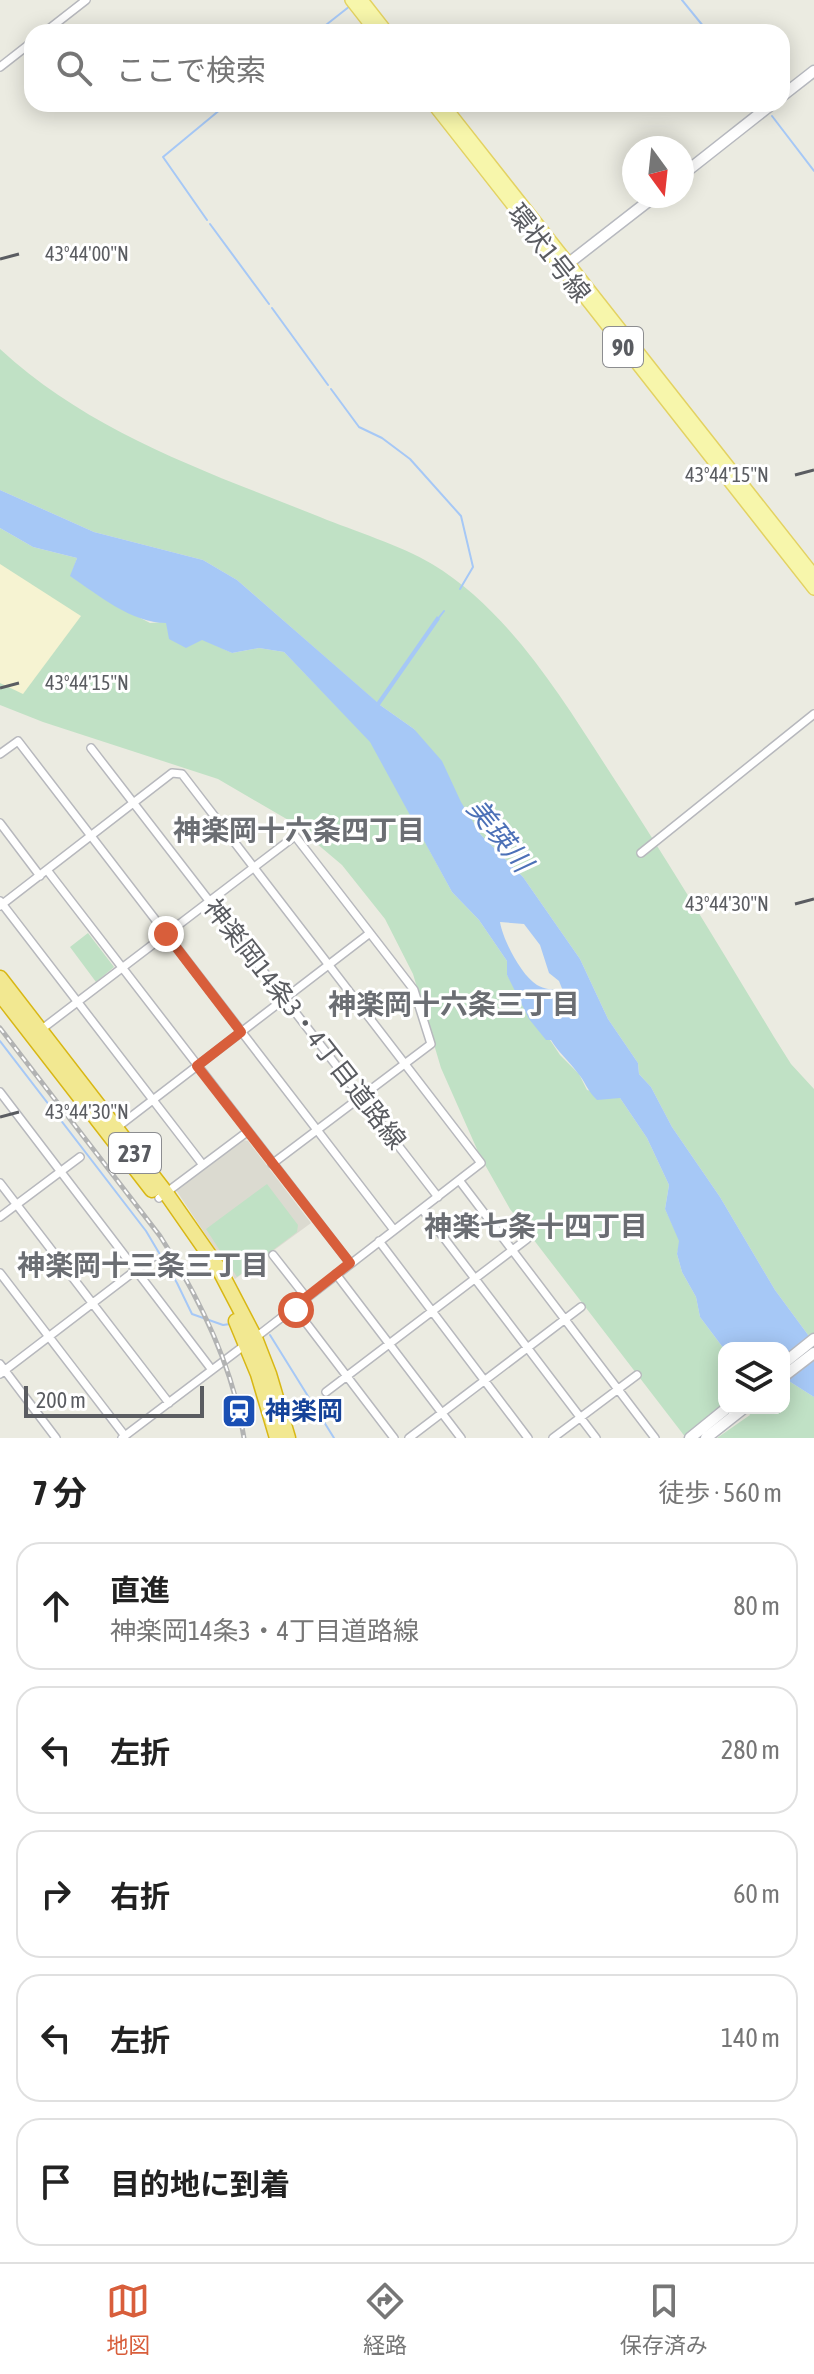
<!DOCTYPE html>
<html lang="ja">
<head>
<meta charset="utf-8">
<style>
	:root { --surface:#fff; --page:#f6f6f6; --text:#222; --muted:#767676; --line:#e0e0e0; --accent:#d85e3b }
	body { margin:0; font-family:"Asap Condensed","Noto Sans JP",sans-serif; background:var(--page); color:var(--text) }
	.controls { position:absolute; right:24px; bottom:24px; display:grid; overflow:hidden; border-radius:16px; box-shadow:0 4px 20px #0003 }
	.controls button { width:72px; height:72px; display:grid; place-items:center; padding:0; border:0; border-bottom:2px solid var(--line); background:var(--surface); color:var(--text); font:40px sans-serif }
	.compass { position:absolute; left:622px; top:136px; width:72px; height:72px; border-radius:50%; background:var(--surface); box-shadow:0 4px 20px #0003; rotate:165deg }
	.scale { position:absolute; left:24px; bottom:20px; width:180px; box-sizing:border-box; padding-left:8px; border:4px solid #5a5c61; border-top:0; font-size:22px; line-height:28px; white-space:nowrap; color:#5a5c61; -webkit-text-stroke:6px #fff; paint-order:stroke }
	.stop { position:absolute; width:24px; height:24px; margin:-18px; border:6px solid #d85e3b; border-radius:50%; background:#fff }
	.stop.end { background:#d85e3b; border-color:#fff; box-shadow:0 2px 8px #0008 }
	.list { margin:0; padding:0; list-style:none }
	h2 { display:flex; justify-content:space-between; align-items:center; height:104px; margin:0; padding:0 32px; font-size:34px }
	h2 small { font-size:26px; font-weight:400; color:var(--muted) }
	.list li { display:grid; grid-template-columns:52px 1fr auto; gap:24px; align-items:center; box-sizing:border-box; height:128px; margin:0 16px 16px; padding:0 16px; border:2px solid var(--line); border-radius:24px }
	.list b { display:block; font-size:30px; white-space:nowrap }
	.list p { margin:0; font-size:26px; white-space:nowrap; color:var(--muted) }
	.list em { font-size:26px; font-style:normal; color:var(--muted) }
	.icon { flex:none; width:44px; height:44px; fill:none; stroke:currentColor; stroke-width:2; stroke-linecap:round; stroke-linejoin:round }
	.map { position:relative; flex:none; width:814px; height:1438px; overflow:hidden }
	.search { position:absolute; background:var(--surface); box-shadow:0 4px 20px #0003; left:24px; right:24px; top:24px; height:88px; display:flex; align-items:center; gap:20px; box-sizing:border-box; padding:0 28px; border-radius:24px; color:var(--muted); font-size:30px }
	.sheet { height:824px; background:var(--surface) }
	nav { display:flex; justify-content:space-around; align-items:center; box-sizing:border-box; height:112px; border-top:2px solid var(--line); background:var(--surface); font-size:22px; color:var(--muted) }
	nav a { display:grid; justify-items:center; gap:4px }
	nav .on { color:var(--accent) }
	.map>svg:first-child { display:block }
</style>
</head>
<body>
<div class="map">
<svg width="814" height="1438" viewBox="0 0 814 1438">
	<rect width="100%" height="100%" fill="#ebebe1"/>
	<path fill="#dbdad0" d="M242,1140L248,1141L311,1223L235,1279L176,1190Z"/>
	<path fill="#c0e1c5" d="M0,349C91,433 207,472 320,517C354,531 400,545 432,564C510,611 563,700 611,774C668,861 721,949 774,1037L791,1064L814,1089V1343L775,1290L720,1197L672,1127L651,1087L639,1074L638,1063L608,1019L580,959L523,877L481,835L414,729L380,705L237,580L203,560L94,532L0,490Z
		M0,528L33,547L77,558L71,576L106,600L150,623L167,622L232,653L259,648L284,652L371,742L452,892L479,920L507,961V975L560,1055L579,1074L587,1090L620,1098L647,1138L669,1185L665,1209L680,1241L677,1254L682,1272L696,1297L700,1317L724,1349V1408H740L701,1438H686L510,1209L480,1156L441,1068L413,974L385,919L342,865L290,821L218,779L43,722L0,705Z
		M88,933L114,967L96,982L70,947Z
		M267,1184L298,1225L297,1232L237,1277L206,1229Z
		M784,1378L814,1397V1438H717L750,1415L747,1408H784Z"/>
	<path fill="#f6f3d2" d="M0,564L81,616L23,694L0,683Z"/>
	<path fill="#a6c8f6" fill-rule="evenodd" d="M0,490L94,532L203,560L237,580L377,702L437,616L440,619L380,705L414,729L442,761L461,802L481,835L523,877L580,959L608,1019L638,1063L639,1074L651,1087L672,1127L720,1197L775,1290L814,1343V1397L784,1378V1348L724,1349L700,1317L696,1297L682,1272L677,1254L679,1241L665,1209L669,1185L647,1138L620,1098L597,1100C588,1092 585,1081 577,1072C569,1061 559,1053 551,1040H546L529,1019L507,975V961L479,920L452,892L370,742L284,652L259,648L232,653L202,640L186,648L169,639L166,623C132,623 98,595 70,576L77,558L33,547L0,528ZM500,922L524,924L540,945L549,973L559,981L563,991C555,990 543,989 537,985C521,975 503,940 500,922Z"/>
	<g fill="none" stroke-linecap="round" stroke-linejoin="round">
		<path stroke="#a6c8f6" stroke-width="2" d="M682,0L708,32
			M317,32L350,6
			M772,116L814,171
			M207,220L163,157L227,104
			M210,224L269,304
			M272,308L328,385
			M331,389L359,427L382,438L410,459L461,516L473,567L460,589
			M437,620L444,611
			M0,1041L146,1231L177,1283L192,1314L223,1325L230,1324
			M270,1335L334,1438"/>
		<g stroke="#b7b8bd" stroke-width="10">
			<path id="street" d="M45,32L86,0
				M0,67L32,42
				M91,748L438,1197
				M0,754L18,741L394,1230
				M0,823L40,876
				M641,853L814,714
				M47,870L350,1263
				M0,901L203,1165
				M0,906L172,773L182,774L481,1163L255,1338
				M38,1032L295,836L414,990L431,1044L272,1164
				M0,1092L212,1370
				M115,1129L370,933
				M459,1180L655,1438
				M0,1183L169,1403
				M159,1198L247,1132
				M422,1209L596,1438
				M0,1217L80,1157
				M379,1241L528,1438
				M273,1255L306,1297
				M0,1273L125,1436
				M336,1274L461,1438
				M294,1307L394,1438
				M0,1364L56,1438
				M0,1374L153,1257
				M326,1392L527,1239
				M122,1438L245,1345
				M409,1438L581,1307
				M553,1438L637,1375"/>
		</g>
		<g stroke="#b7b9bf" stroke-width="13">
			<path id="secondary" d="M782,96L814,71
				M682,175L772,104
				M565,266L655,196
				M784,1363L814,1339
				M784,1376L814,1353
				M690,1438L727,1408
				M706,1438L744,1408"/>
		</g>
		<g stroke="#e3d262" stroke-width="14">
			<path id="primary" d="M351,0L376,32
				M362,0L387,32
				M433,104L814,589
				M443,104L814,575"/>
		</g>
		<g stroke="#d8b715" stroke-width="17">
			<path id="highway" d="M0,978L166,1193L219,1269L255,1338L269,1374L288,1438
				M0,994L152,1190
				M236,1321L258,1374L277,1438"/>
		</g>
		<use href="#street" stroke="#fff" stroke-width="7"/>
		<use href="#secondary" stroke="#fff" stroke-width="10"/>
		<use href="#primary" stroke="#f7f6ab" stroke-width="11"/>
		<use href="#highway" stroke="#f2e891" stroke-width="14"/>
		<g stroke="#b2b3b3" stroke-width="5">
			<path id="rail" d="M0,1028L160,1236C199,1297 233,1365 244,1438"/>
		</g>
		<use href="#rail" stroke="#fff" stroke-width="2" stroke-dasharray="6" stroke-linecap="butt"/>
	</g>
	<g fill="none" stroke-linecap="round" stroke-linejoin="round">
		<path stroke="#d85e3b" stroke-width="10" d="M166,934L241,1032L197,1066L350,1263L294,1307L296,1310"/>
	</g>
	<path fill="none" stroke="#5a5c61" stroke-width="3" d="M0,259L19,254M795,475L814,470M0,688L19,683M795,904L814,899M0,1117L19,1112"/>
	<defs>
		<g id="station-square" transform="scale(1.8)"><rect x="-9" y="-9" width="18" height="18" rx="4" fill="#1a4fb4" stroke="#fff"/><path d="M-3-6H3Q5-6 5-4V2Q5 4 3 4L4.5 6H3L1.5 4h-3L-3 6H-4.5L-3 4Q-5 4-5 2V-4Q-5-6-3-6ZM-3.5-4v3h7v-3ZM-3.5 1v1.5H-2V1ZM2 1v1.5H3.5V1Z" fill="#fff"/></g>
	</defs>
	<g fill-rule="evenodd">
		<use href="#station-square" x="239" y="1411"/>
	</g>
	<g text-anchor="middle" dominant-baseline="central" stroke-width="6" stroke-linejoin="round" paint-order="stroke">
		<g fill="#fff" stroke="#8c8d90" stroke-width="2">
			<rect x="603" y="327" width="40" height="40" rx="6"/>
			<rect x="109" y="1133" width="52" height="40" rx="6"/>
		</g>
		<g font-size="24" font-weight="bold" fill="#5a5c61">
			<text x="623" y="347">90</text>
			<text x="135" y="1153">237</text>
		</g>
		<g font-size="26" fill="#5a5c61" stroke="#fff">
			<text transform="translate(549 253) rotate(52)">環状1号線</text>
			<text transform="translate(305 1024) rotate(52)">神楽岡14条3・4丁目道路線</text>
		</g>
		<g font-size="26" font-weight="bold" fill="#164399" stroke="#fff" text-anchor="start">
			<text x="265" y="1411">神楽岡</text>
		</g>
		<g font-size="28" font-weight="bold" fill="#6b6e73" stroke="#fff">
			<text x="299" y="830">神楽岡十六条四丁目</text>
			<text x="454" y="1004">神楽岡十六条三丁目</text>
			<text x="536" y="1226">神楽七条十四丁目</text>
			<text x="143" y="1265">神楽岡十三条三丁目</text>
		</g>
		<g font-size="28" font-style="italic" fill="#4c71b7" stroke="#fff">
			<text transform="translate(500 835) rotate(51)">美瑛川</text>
		</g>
	</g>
	<g font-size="20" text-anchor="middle" fill="#5a5c61" stroke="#fff" stroke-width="6" stroke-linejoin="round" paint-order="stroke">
		<text x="87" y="261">43°44'00"N</text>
		<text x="727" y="482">43°44'15"N</text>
		<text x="87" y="690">43°44'15"N</text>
		<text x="727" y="911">43°44'30"N</text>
		<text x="87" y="1119">43°44'30"N</text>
	</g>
</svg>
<div class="controls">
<button><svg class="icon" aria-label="layers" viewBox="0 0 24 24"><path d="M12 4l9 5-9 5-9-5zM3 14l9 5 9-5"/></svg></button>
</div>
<svg class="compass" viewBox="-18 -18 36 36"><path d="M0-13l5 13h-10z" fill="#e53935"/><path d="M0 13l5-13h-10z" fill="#767676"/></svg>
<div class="scale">200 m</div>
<div class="stop" style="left:296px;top:1310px"></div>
<div class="stop end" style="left:166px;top:934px"></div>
<div class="search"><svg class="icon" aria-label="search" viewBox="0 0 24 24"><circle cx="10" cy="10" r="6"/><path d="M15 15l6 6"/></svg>ここで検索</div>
</div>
<section class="sheet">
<h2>7 分<small>徒歩 · 560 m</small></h2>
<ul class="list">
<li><svg class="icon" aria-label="ahead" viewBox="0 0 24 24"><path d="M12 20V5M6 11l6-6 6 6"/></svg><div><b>直進</b><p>神楽岡14条3・4丁目道路線</p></div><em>80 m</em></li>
<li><svg class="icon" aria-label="left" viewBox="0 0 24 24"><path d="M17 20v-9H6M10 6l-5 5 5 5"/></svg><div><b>左折</b></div><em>280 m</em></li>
<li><svg class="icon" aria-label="right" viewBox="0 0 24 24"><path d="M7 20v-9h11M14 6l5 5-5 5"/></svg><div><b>右折</b></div><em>60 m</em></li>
<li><svg class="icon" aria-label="left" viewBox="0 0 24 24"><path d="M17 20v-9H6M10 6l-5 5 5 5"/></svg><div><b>左折</b></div><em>140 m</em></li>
<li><svg class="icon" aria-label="arrive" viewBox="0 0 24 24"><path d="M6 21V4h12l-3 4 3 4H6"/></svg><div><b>目的地に到着</b></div></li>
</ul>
</section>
<nav>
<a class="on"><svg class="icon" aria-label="map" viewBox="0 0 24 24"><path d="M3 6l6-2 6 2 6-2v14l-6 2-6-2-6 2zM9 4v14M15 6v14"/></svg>地図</a>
<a><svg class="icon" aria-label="directions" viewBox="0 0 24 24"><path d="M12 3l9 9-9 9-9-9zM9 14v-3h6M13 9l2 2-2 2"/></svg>経路</a>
<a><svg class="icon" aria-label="saved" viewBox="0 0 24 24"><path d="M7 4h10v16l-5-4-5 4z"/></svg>保存済み</a>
</nav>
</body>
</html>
